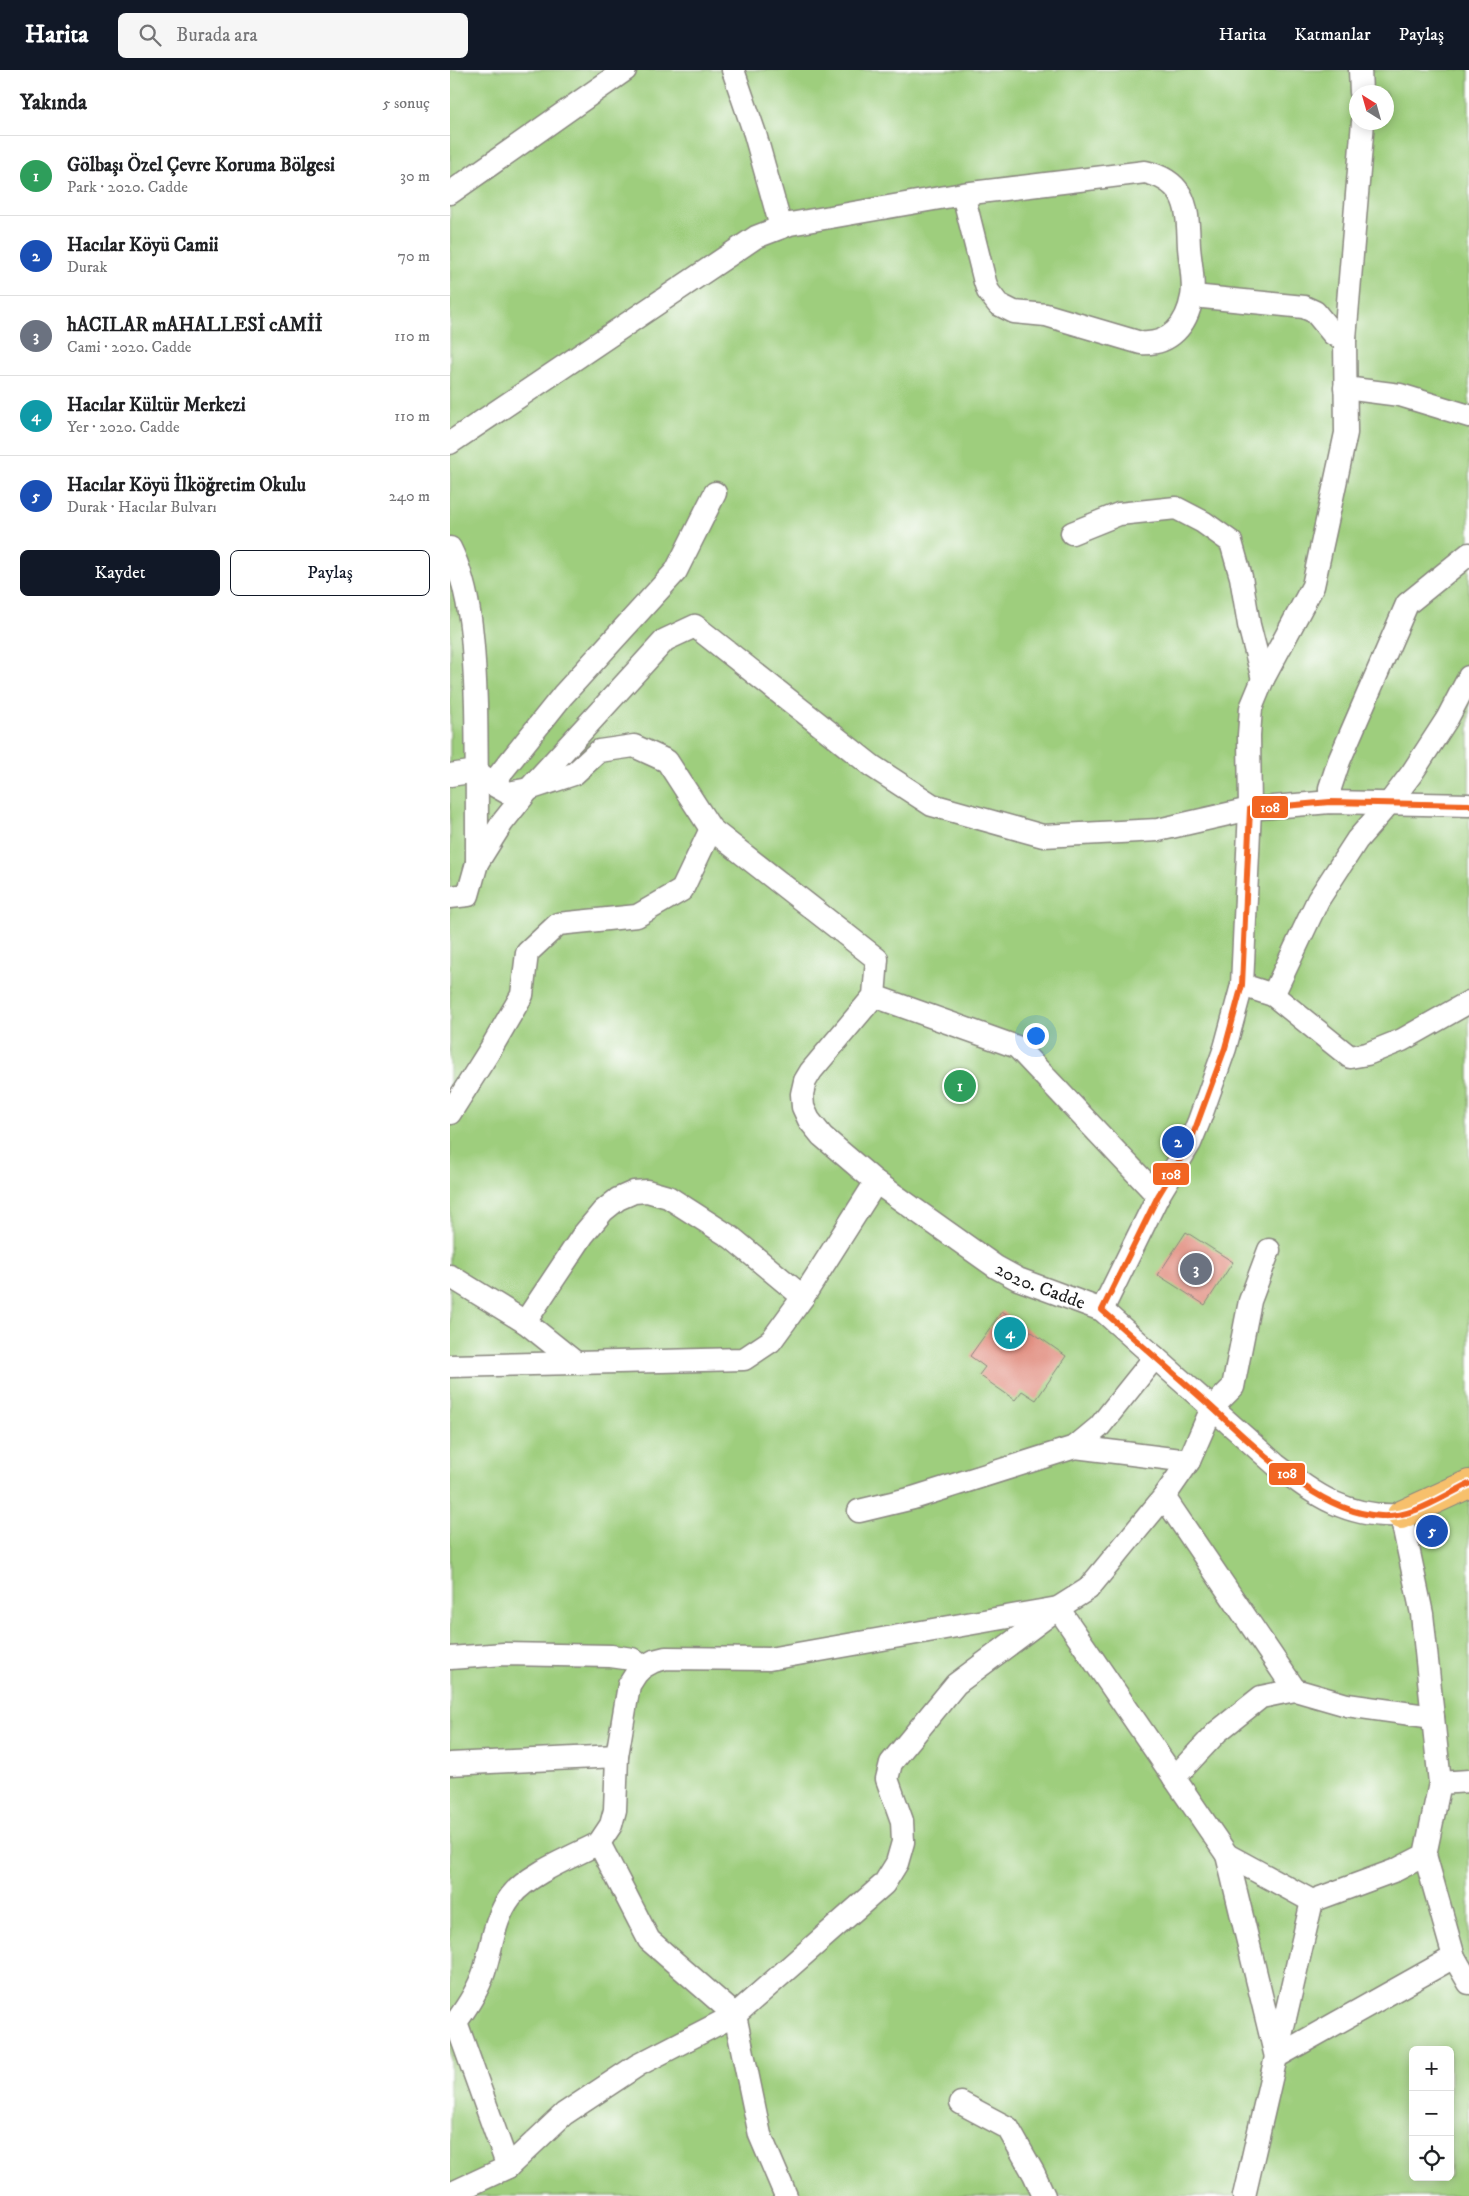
<!DOCTYPE html>
<html lang="tr">
<head>
<meta charset="utf-8">
<style>
	:root { --surface:#fff; --page:#f6f6f6; --text:#202124; --muted:#757577; --line:#e0e0e0; --accent:#111827 }
	body { margin:0; font-family:"IM FELL DW Pica",serif; background:var(--page); color:var(--text) }
	.controls { position:absolute; right:15px; bottom:15px; display:grid; overflow:hidden; border-radius:8px; box-shadow:0 2px 12px #0003 }
	.controls button { width:45px; height:45px; display:grid; place-items:center; padding:0; border:0; border-bottom:1px solid var(--line); background:var(--surface); color:var(--text); font:25px sans-serif }
	.compass { position:absolute; left:899px; top:15px; width:45px; height:45px; border-radius:50%; background:var(--surface); box-shadow:0 2px 12px #0003; rotate:323deg }
	.you { position:absolute; left:585px; top:965px; width:18px; height:18px; margin:-12px; border:4px solid #fff; border-radius:50%; background:#1a73e8; box-shadow:0 0 0 8px #1a73e833 }
	.badge { display:grid; place-items:center; width:32px; height:32px; border-radius:50%; background:var(--accent); color:#fff; font-size:16px; font-weight:700 }
	.pin { position:absolute; translate:-50% -50%; border:2px solid #fff; box-shadow:0 1px 5px #0006 }
	.list { margin:0; padding:0; list-style:none }
	h2 { display:flex; justify-content:space-between; align-items:center; height:65px; margin:0; padding:0 20px; font-size:21px }
	h2 small { font-size:16px; font-weight:400; color:var(--muted) }
	.list li { display:grid; grid-template-columns:32px 1fr auto; gap:15px; align-items:center; box-sizing:border-box; height:80px; padding:0 20px; border-top:1px solid var(--line) }
	.list b { display:block; font-size:19px; white-space:nowrap }
	.list p { margin:0; font-size:16px; white-space:nowrap; color:var(--muted) }
	.list em { font-size:16px; font-style:normal; color:var(--muted) }
	.actions { display:flex; gap:10px; padding:15px 20px }
	.actions a { flex:1; padding:11px 0; border:1px solid var(--accent); border-radius:8px; text-align:center; font-size:18px; color:var(--accent) }
	.actions .main { background:var(--accent); color:#fff }
	.icon { flex:none; width:28px; height:28px; fill:none; stroke:currentColor; stroke-width:2; stroke-linecap:round; stroke-linejoin:round }
	.map { position:relative; flex:none; width:1019px; height:2126px; overflow:hidden }
	header { display:flex; align-items:center; gap:30px; box-sizing:border-box; height:70px; padding:0 25px; background:var(--accent); color:#fff }
	header strong { font-size:24px }
	nav { display:flex; gap:28px; margin-inline-start:auto; font-size:18px }
	.search { width:350px; height:45px; background:var(--page); display:flex; align-items:center; gap:12px; box-sizing:border-box; padding:0 18px; border-radius:8px; color:var(--muted); font-size:19px }
	main { display:flex }
	aside { flex:1; background:var(--surface) }
	.map>svg:first-child { display:block }
</style>
</head>
<body>
<header>
<strong>Harita</strong>
<div class="search"><svg class="icon" aria-label="search" viewBox="0 0 24 24"><circle cx="10" cy="10" r="6"/><path d="M15 15l6 6"/></svg>Burada ara</div>
<nav><a>Harita</a><a>Katmanlar</a><a>Paylaş</a></nav>
</header>
<main>
<aside>
<h2>Yakında<small>5 sonuç</small></h2>
<ul class="list">
<li><span class="badge" style="background:#2e9e5b">1</span><div><b>Gölbaşı Özel Çevre Koruma Bölgesi</b><p>Park · 2020. Cadde</p></div><em>30 m</em></li>
<li><span class="badge" style="background:#1a4fb4">2</span><div><b>Hacılar Köyü Camii</b><p>Durak</p></div><em>70 m</em></li>
<li><span class="badge" style="background:#6b7280">3</span><div><b>hACILAR mAHALLESİ cAMİİ</b><p>Cami · 2020. Cadde</p></div><em>110 m</em></li>
<li><span class="badge" style="background:#0f9aa8">4</span><div><b>Hacılar Kültür Merkezi</b><p>Yer · 2020. Cadde</p></div><em>110 m</em></li>
<li><span class="badge" style="background:#1a4fb4">5</span><div><b>Hacılar Köyü İlköğretim Okulu</b><p>Durak · Hacılar Bulvarı</p></div><em>240 m</em></li>
</ul>
<div class="actions"><a class="main">Kaydet</a><a>Paylaş</a></div>
</aside>
<div class="map">
<svg width="1019" height="2126" viewBox="0 0 1019 2126">
	<rect width="100%" height="100%" fill="#fff"/>
	<filter id="ink" filterUnits="userSpaceOnUse"><feTurbulence type="fractalNoise" baseFrequency=".02" numOctaves="2"/><feDisplacementMap in="SourceGraphic" scale="10" xChannelSelector="R" yChannelSelector="G"/><feConvolveMatrix kernelMatrix="1 2 1 2 8 2 1 2 1" color-interpolation-filters="sRGB"/></filter>
	<filter id="wash" filterUnits="userSpaceOnUse"><feTurbulence type="fractalNoise" baseFrequency=".0096" numOctaves="4" result="noise"/><feDisplacementMap in="SourceGraphic" scale="20" xChannelSelector="R" yChannelSelector="G"/><feGaussianBlur stdDeviation="1.12" result="paint"/><feColorMatrix in="noise" values="0 0 0 0 0 0 0 0 0 0 0 0 0 0 0 0 0 1.4 0 .05"/><feComposite in="paint" operator="in"/></filter>
	<g filter="url(#wash)">
		<rect width="100%" height="100%" fill="#f4f1e1"/>
		<path fill="#9ece7d" stroke="#5d754c" fill-rule="evenodd" d="M0,0H1019V2126H0ZM906,22H936V52H906ZM963,1980H1000V2107H963Z"/>
		<g id="blocks">
			<path fill="#e29284" d="M736,1162L783,1192L755,1235L708,1205Z
				M552,1241L616,1286L586,1330L572,1321L565,1330L529,1305L535,1297L520,1286Z"/>
		</g>
	</g>
	<g filter="url(#ink)">
		<use href="#blocks" fill-opacity="0" stroke="#88867e" stroke-width="1"/>
		<g fill="none" stroke-linecap="round" stroke-linejoin="round">
			<g stroke="#88867e" stroke-width="25">
				<g id="minor">
					<path d="M283,0L305,64L331,157"/>
					<path d="M910,0L911,22"/>
					<path d="M0,123L175,0"/>
					<path d="M743,226L854,237L865,242L883,264L895,269"/>
					<path d="M895,318L950,325L1019,346"/>
					<path d="M0,373L306,167L340,154L513,124L695,102C709,105 722,111 730,124C739,139 738,160 739,177C740,191 745,214 742,227C737,255 720,275 691,273L596,245L564,242L548,234L538,221L535,212L513,124"/>
					<path d="M622,463L669,444L726,438L753,452L781,472L791,507L799,555L813,609"/>
					<path d="M0,478C23,524 24,585 26,635C27,688 27,740 27,793"/>
					<path id="s1" d="M0,705L27,701L42,714L58,723L79,719L124,704L149,681L184,676L217,691L261,759L427,889L424,926L361,1001L355,1011L352,1024L353,1037L359,1050L372,1066L426,1112L546,1197L568,1209L652,1240L826,1395C867,1426 897,1448 951,1445L972,1544L990,1713L975,1785L946,1800L862,1831L794,2126"/>
					<path d="M42,714L113,625L226,501L265,423"/>
					<path d="M880,732V718L889,691L957,534L1019,484"/>
					<path d="M0,827L18,825L27,793L52,753L79,719L215,570L245,556L422,696L482,735L593,766L708,760L800,739L880,732L1019,735"/>
					<path d="M792,915L823,925L900,987L917,984L952,970L1019,932"/>
					<path d="M823,925L868,830L907,770L940,732L962,703L997,649L1019,607"/>
					<path d="M424,926L567,977L708,1126"/>
					<path d="M0,1043L40,980L72,925L77,883L108,854L187,846L232,820L261,759"/>
					<path d="M819,1180L800,1231L783,1317L762,1338L739,1391L714,1427L638,1519L608,1538L777,1785L862,1831"/>
					<path d="M0,1206L75,1252L125,1292"/>
					<path d="M652,1240L708,1126L740,1073L749,1051L775,978L792,915L800,739L799,665L801,638L813,609L863,516L896,363L895,269L913,52"/>
					<path d="M75,1252L133,1165L153,1141L168,1129L184,1122L197,1121L218,1127L282,1168L353,1227"/>
					<path d="M0,1296L294,1289L321,1271L353,1227L426,1112"/>
					<path d="M625,1377L739,1391"/>
					<path d="M714,1427L845,1620"/>
					<path d="M409,1441L463,1428L625,1377L649,1357L705,1287"/>
					<path d="M0,1588L54,1584L161,1586L182,1589L193,1597"/>
					<path d="M0,1694L167,1686"/>
					<path d="M724,1708L767,1662L811,1627L845,1620L897,1635L983,1647"/>
					<path d="M990,1713L1019,1711"/>
					<path d="M149,1773L199,1870L285,1945L310,2065L336,2126"/>
					<path d="M777,1785L826,1987L1004,1887"/>
					<path d="M975,1785L1004,1887L1019,1913"/>
					<path d="M511,2033L558,2058L584,2104L594,2126"/>
					<path d="M58,2097L114,2044L188,1995L285,1945L434,1814L447,1793L453,1772L452,1751L437,1709L441,1693L506,1614L603,1542"/>
					<path d="M0,2124L58,2097L6,1952C17,1937 28,1920 34,1902C42,1877 44,1848 61,1826C78,1804 124,1786 149,1773L161,1755L165,1740L167,1686L179,1615L186,1604L193,1597L204,1591L216,1588L319,1589L608,1538"/>
				</g>
			</g>
			<g stroke="#88867e" stroke-width="30">
				<path id="major" d="M951,1445L1019,1414"/>
			</g>
			<use href="#minor" stroke="#fff" stroke-width="22"/>
			<use href="#major" stroke="#f7c06c" stroke-width="28"/>
			<g stroke="#fff" stroke-width="10">
				<path id="bus-1" d="M1019,735L880,732L800,739L792,915L775,978L740,1073L708,1126L652,1240C687,1271 722,1302 757,1333C803,1374 866,1443 931,1446C963,1448 991,1427 1019,1414"/>
			</g>
			<use href="#bus-1" stroke="#f26522" stroke-width="6"/>
		</g>
	</g>
	<g text-anchor="middle" dominant-baseline="central" stroke-width="4" stroke-linejoin="round" paint-order="stroke">
		<g font-size="19" fill="#1c1c1c" stroke="#fff">
			<text stroke="none"><textPath href="#s1" startOffset="1006">2020. Cadde</textPath></text>
		</g>
	</g>
	<g stroke="#fff" stroke-width="2">
		<rect x="801" y="725" width="38" height="24" rx="5" fill="#f26522"/>
		<rect x="702" y="1092" width="38" height="24" rx="5" fill="#f26522"/>
		<rect x="818" y="1392" width="38" height="24" rx="5" fill="#f26522"/>
	</g>
	<g font-size="14" text-anchor="middle" font-weight="bold" fill="#fff">
		<text x="820" y="742">108</text>
		<text x="721" y="1109">108</text>
		<text x="837" y="1408">108</text>
	</g>
</svg>
<div class="controls">
<button>+</button>
<button>−</button>
<button><svg class="icon" aria-label="locate" viewBox="0 0 24 24"><circle cx="12" cy="12" r="6"/><path d="M12 2v4M12 18v4M2 12h4M18 12h4"/></svg></button>
</div>
<svg class="compass" viewBox="-18 -18 36 36"><path d="M0-13l5 13h-10z" fill="#e53935"/><path d="M0 13l5-13h-10z" fill="#757577"/></svg>
<div class="you"></div>
<div class="pin badge" style="left:510px;top:1016px;background:#2e9e5b">1</div>
<div class="pin badge" style="left:728px;top:1072px;background:#1a4fb4">2</div>
<div class="pin badge" style="left:746px;top:1199px;background:#6b7280">3</div>
<div class="pin badge" style="left:560px;top:1263px;background:#0f9aa8">4</div>
<div class="pin badge" style="left:982px;top:1461px;background:#1a4fb4">5</div>
</div>
</main>
</body>
</html>
